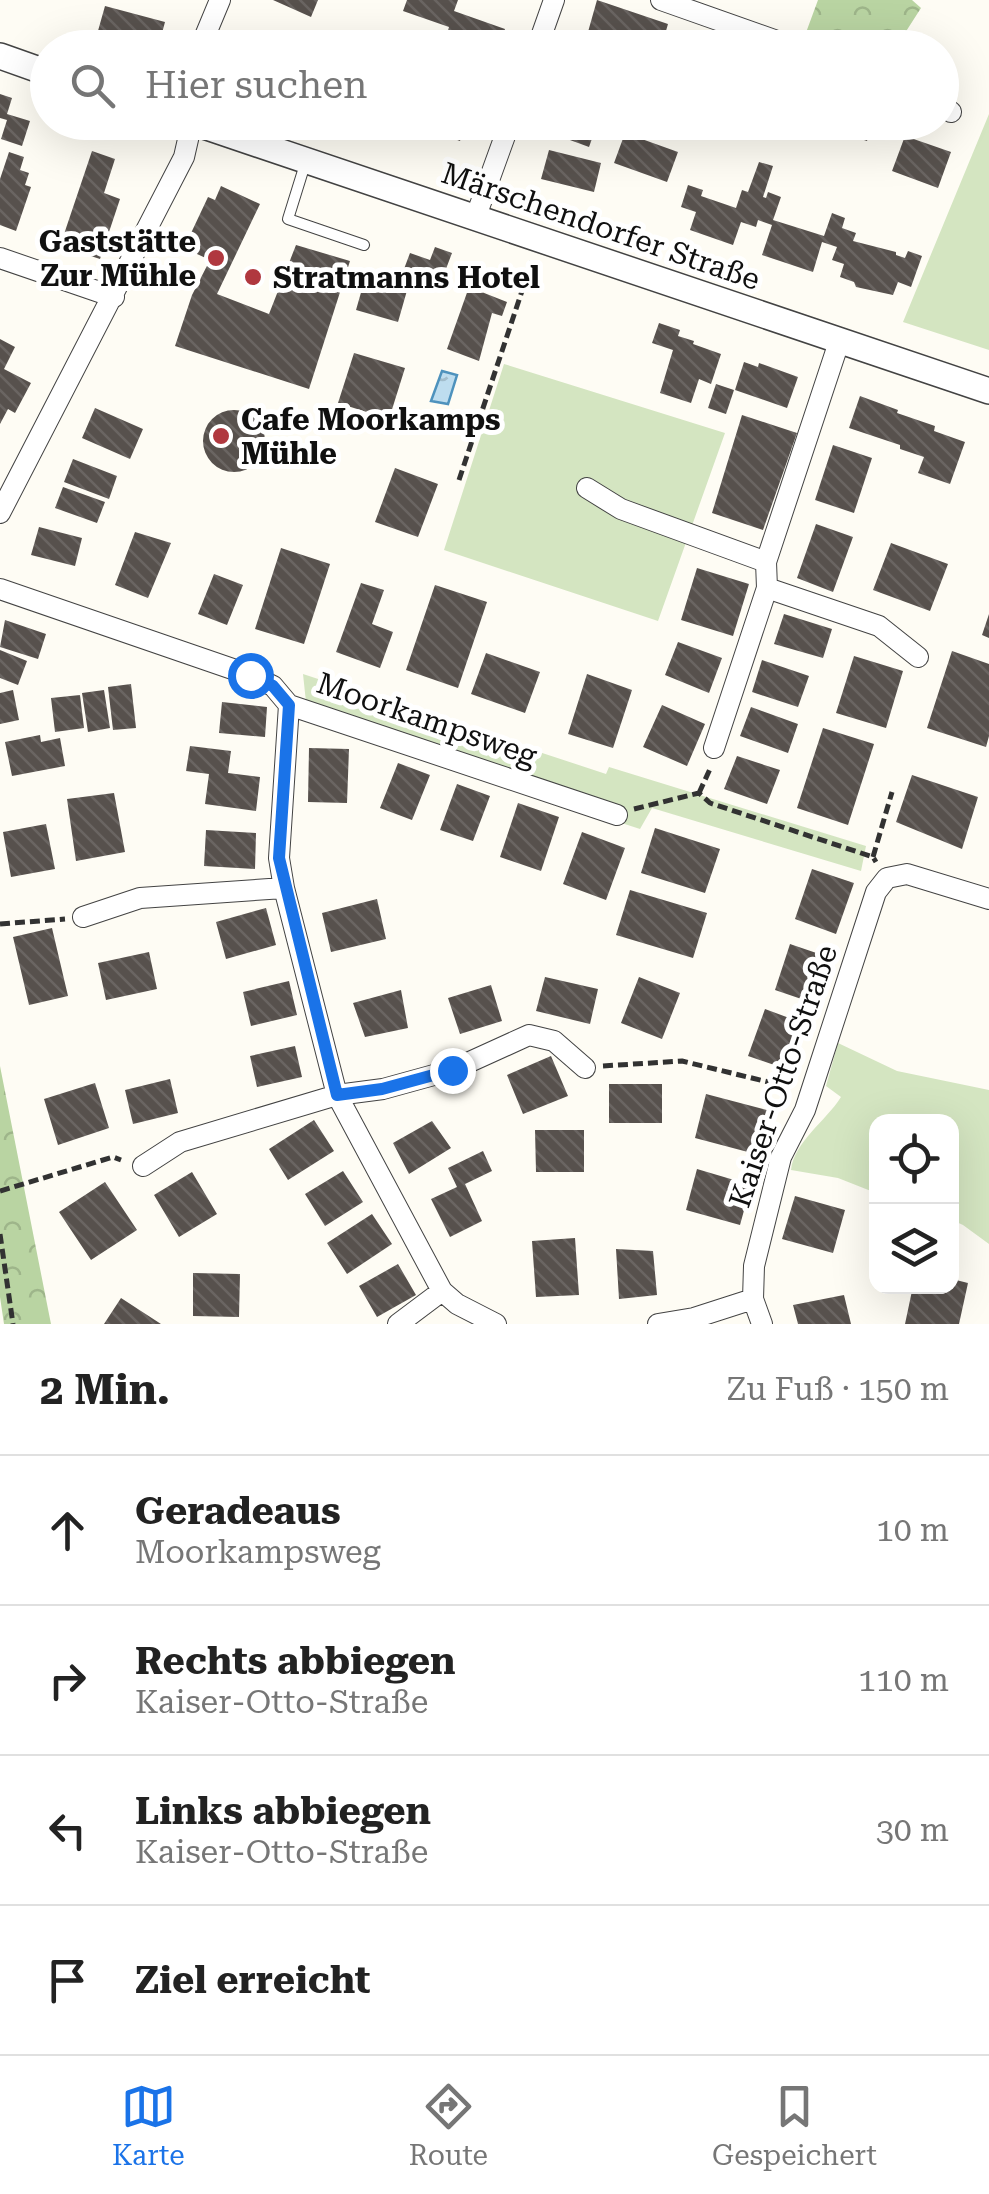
<!DOCTYPE html>
<html lang="de">
<head>
<meta charset="utf-8">
<style>
	:root { --surface:#fff; --page:#f2f2f2; --text:#222; --muted:#767676; --line:#e0e0e0; --accent:#1a73e8 }
	body { margin:0; font-family:"Roboto Serif",serif; background:var(--page); color:var(--text) }
	.controls { position:absolute; right:30px; bottom:30px; display:grid; overflow:hidden; border-radius:20px; box-shadow:0 10px 40px #0002 }
	.controls button { width:90px; height:90px; display:grid; place-items:center; padding:0; border:0; border-bottom:2px solid var(--line); background:var(--surface); color:var(--text); font:50px sans-serif }
	.stop { position:absolute; width:30px; height:30px; margin:-22px; border:8px solid #1a73e8; border-radius:50%; background:#fff }
	.stop.end { background:#1a73e8; border-color:#fff; box-shadow:0 2px 10px #0008 }
	.list { margin:0; padding:0; list-style:none }
	h2 { display:flex; justify-content:space-between; align-items:center; height:130px; margin:0; padding:0 40px; font-size:42px }
	h2 small { font-size:32px; font-weight:400; color:var(--muted) }
	.list li { display:grid; grid-template-columns:65px 1fr auto; gap:30px; align-items:center; box-sizing:border-box; height:150px; padding:0 40px; border-top:2px solid var(--line) }
	.list b { display:block; font-size:38px; white-space:nowrap }
	.list p { margin:0; font-size:32px; white-space:nowrap; color:var(--muted) }
	.list em { font-size:32px; font-style:normal; color:var(--muted) }
	.icon { flex:none; width:55px; height:55px; fill:none; stroke:currentColor; stroke-width:2; stroke-linecap:round; stroke-linejoin:round }
	.map { position:relative; flex:none; width:989px; height:1324px; overflow:hidden }
	.search { position:absolute; background:var(--surface); box-shadow:0 10px 40px #0002; left:30px; right:30px; top:30px; height:110px; display:flex; align-items:center; gap:25px; box-sizing:border-box; padding:0 35px; border-radius:55px; color:var(--muted); font-size:38px }
	.sheet { height:730px; background:var(--surface) }
	nav { display:flex; justify-content:space-around; align-items:center; box-sizing:border-box; height:140px; border-top:2px solid var(--line); background:var(--surface); font-size:28px; color:var(--muted) }
	nav a { display:grid; justify-items:center; gap:5px }
	nav .on { color:var(--accent) }
	.map>svg:first-child { display:block }
</style>
</head>
<body>
<div class="map">
<svg width="989" height="1324" viewBox="0 0 989 1324">
	<defs>
		<pattern id="forest-crowns" width="20" height="18" patternUnits="userSpaceOnUse" patternTransform="scale(2.5)"><rect width="20" height="18" fill="#b9d4a2"/><path d="M2 6a3 3 0 1 1 6 0M12 15a3 3 0 1 1 6 0" fill="none" stroke="#9eb58a"/></pattern>
		<pattern id="water-ripples" width="26" height="14" patternUnits="userSpaceOnUse" patternTransform="scale(2.5)"><rect width="26" height="14" fill="#beddef"/><path d="M2 4q2-2 4 0t4 0M15 11q2-2 4 0t4 0" fill="none" stroke="#a2bdcc"/></pattern>
		<pattern id="building-back-hatch" width="6" height="6" patternUnits="userSpaceOnUse" patternTransform="scale(2.5)"><rect width="6" height="6" fill="#57514d"/><path d="M-1 5l2 2M0 0l6 6M5-1l2 2" fill="none" stroke="#6a6562"/></pattern>
	</defs>
	<rect width="100%" height="100%" fill="#fefcf4"/>
	<path fill="#d4e5c1" d="M989,114V350L903,322Z
		M504,364L725,433L658,621L444,550Z
		M303,674L606,774L609,767L866,846L861,871L652,808L640,829L308,721Z
		M838,1043L897,1071L989,1090V1244L963,1225L952,1220V1122H876V1193L838,1178L791,1170C794,1142 826,1121 841,1097L826,1086Z"/>
	<path fill="url(#forest-crowns)" d="M818,0H912L921,8L896,47H837L804,38Z
		M0,1066L48,1309L51,1324H4L0,1297Z"/>
	<path fill="url(#water-ripples)" stroke="#4e92bd" stroke-width="2.5" d="M442,371L457,375L448,404L431,401Z"/>
	<path fill="url(#building-back-hatch)" d="M273,0H318L311,17Z
		M407,0H458L454,11L505,29L499,48H455L444,44L449,27L403,11Z
		M597,0L668,24L661,48H595L586,39Z
		M105,6L165,22L158,48H102L94,45Z
		M694,31L726,42L724,48H688Z
		M336,35L366,47V48H331Z
		M0,94L12,98L7,114L30,121L22,146L1,139L7,120L0,118Z
		M407,122H466L460,141Z
		M543,122H598L589,147L540,129Z
		M747,122H790L785,137Z
		M843,122H873L867,141L840,132Z
		M625,133L678,152L667,182L614,163Z
		M905,136L951,152L938,188L892,171Z
		M549,150L601,163L594,192L541,179Z
		M92,151L115,159L104,193L120,199L100,259L60,246Z
		M9,152L24,157L20,170L29,173L25,185L31,187L16,231L0,225V179Z
		M759,162L773,166L763,197L766,198L768,192L781,197L773,220L824,236L832,213L845,218L842,228L856,233L853,241L896,252V255L905,258L908,251L922,256L911,287L898,282L893,295L856,287L854,282L840,277L844,264L832,260L837,247L822,242L813,272L762,255L772,225L758,220L756,227L741,222L733,245L690,230L696,212L681,207L688,185L703,190L701,196L736,208L742,190L748,192Z
		M221,186L260,204L217,294L269,314L296,245L350,261L309,389L175,346L192,295L210,260L184,248L208,197L215,200Z
		M435,247L452,253L438,290L409,279L412,272L404,269L410,253L430,260Z
		M366,275L408,287L398,322L356,310Z
		M469,287L507,302L502,316L492,313L479,361L447,349Z
		M659,323L680,330L678,336L694,341L693,344L721,354L711,384L699,379L691,403L660,393L673,350L652,343Z
		M0,339L15,347L4,369L31,383L15,413L8,409L0,424Z
		M354,353L405,368L389,419L338,403Z
		M744,362L758,367L759,363L798,377L787,408L735,390Z
		M716,384L734,390L726,414L708,408Z
		M860,396L898,410L897,413L935,426L934,431L965,442L950,484L918,473L924,457L900,449V445L849,428Z
		M95,408L143,429L130,459L82,438Z
		M203 441a31 31 0 1 1 62 0a31 31 0 1 1-62 0Z
		M742,415L797,433L763,530L712,513Z
		M833,445L872,458L854,513L815,500Z
		M73,459L117,476L109,499L64,482Z
		M395,468L438,484L418,537L375,522Z
		M63,487L105,502L97,523L55,508Z
		M816,524L853,537L833,592L797,578Z
		M39,527L82,538L75,566L31,555Z
		M135,532L171,543L148,598L115,585Z
		M891,543L948,564L930,611L873,590Z
		M281,548L330,564L304,644L255,629Z
		M697,568L749,584L733,636L681,620Z
		M214,574L243,585L227,625L198,614Z
		M361,583L384,590L372,624L393,632L380,668L336,652Z
		M435,585L487,602L458,688L406,670Z
		M784,614L832,629L823,658L774,644Z
		M989,614V638L982,635Z
		M5,620L46,634L38,659L0,647Z
		M678,642L722,658L709,693L665,675Z
		M0,650L27,661L18,685L0,678Z
		M952,651L989,664V736L986,747L927,728Z
		M486,653L540,672L525,713L471,694Z
		M854,656L903,671L886,728L836,713Z
		M762,660L809,676L798,707L752,692Z
		M587,674L632,690L613,748L568,734Z
		M131,684L136,728L113,730L108,687Z
		M13,690L19,720L0,724V693Z
		M104,690L110,728L88,732L82,693Z
		M80,695L84,728L55,732L51,698Z
		M222,702L267,707L265,737L219,733Z
		M662,705L705,724L687,766L643,747Z
		M751,707L798,724L788,753L740,736Z
		M823,728L874,744L848,825L797,808Z
		M40,735L41,742L60,738L65,766L12,776L5,742Z
		M190,746L231,751L228,773L260,777L256,811L205,804L209,774L186,771Z
		M309,748L349,749L347,803L308,802Z
		M737,756L780,770L767,804L724,789Z
		M398,763L430,775L412,820L380,808Z
		M912,775L978,797L962,849L896,822Z
		M457,784L490,796L473,841L440,830Z
		M114,793L125,852L76,861L67,799Z
		M518,803L559,817L541,871L500,857Z
		M46,824L55,869L11,877L3,832Z
		M655,828L720,849L705,893L641,873Z
		M206,830L256,833L255,869L204,866Z
		M582,832L625,848L606,900L563,884Z
		M812,869L854,883L836,934L795,919Z
		M630,890L707,913L693,958L616,935Z
		M377,899L386,939L331,952L322,913Z
		M266,908L276,945L226,959L216,922Z
		M52,928L68,996L29,1005L13,937Z
		M790,944L834,959L819,1005L775,990Z
		M149,952L157,989L106,1000L98,963Z
		M545,977L598,989L590,1024L536,1011Z
		M639,977L680,993L662,1039L621,1023Z
		M289,981L297,1015L251,1026L243,992Z
		M491,985L502,1021L460,1034L448,998Z
		M401,990L408,1028L365,1037L353,1003Z
		M765,1009L800,1022L783,1068L748,1056Z
		M295,1046L302,1077L257,1087L250,1056Z
		M551,1056L568,1096L523,1114L507,1075Z
		M170,1079L178,1113L133,1124L125,1090Z
		M95,1083L109,1128L58,1145L44,1099Z
		M609,1084H662V1123H609Z
		M706,1094L774,1112L763,1156L695,1138Z
		M314,1120L334,1151L288,1180L269,1149Z
		M432,1121L451,1148L409,1174L393,1143Z
		M535,1130H584V1172H536Z
		M483,1151L492,1171L465,1184L482,1221L450,1237L431,1199L457,1187L448,1168Z
		M697,1169L751,1185L740,1225L686,1210Z
		M343,1171L363,1202L325,1226L305,1194Z
		M192,1172L217,1214L179,1237L154,1195Z
		M105,1182L137,1230L91,1260L59,1212Z
		M795,1196L845,1210L833,1253L782,1239Z
		M372,1214L392,1244L347,1274L327,1243Z
		M575,1238L579,1295L536,1297L532,1241Z
		M616,1249L653,1251L657,1295L619,1299Z
		M398,1264L416,1295L377,1317L359,1286Z
		M193,1273L240,1274L239,1317L193,1316Z
		M952,1279L968,1283L959,1324H905L913,1286H952Z
		M844,1295L851,1324H798L793,1305Z
		M121,1298L161,1324H104Z"/>
	<g fill="none" stroke-linecap="round" stroke-linejoin="round">
		<g stroke="#434343" stroke-width="12">
			<path id="service" d="M306,161L288,219L364,245"/>
		</g>
		<g stroke="#434343" stroke-width="22">
			<path id="minor" d="M661,0L797,48
				M200,48L220,0
				M537,48L554,0
				M942,105L951,112
				M476,216L510,122
				M0,258L114,297
				M587,488L621,509L766,562
				M0,513L184,157L192,122
				M767,588L879,626L918,657
				M0,589L250,675L273,686L289,705L617,815
				M289,705L279,858L284,888L337,1095L442,1291L457,1304L496,1324
				M714,748L767,588L766,562L839,342
				M83,917L140,898L284,888
				M143,1166L180,1142L337,1095L383,1089L452,1070L529,1035L554,1041L585,1068
				M398,1324L442,1291
				M658,1324L694,1318L753,1299
				M762,1324L753,1299L754,1266L781,1157L805,1110L876,892L887,878L907,874L989,899"/>
		</g>
		<g stroke="#434343" stroke-width="28">
			<path id="tertiary" d="M0,56L48,73
				M192,122L989,391"/>
		</g>
		<path stroke="#323232" stroke-width="5" stroke-dasharray="10 5" stroke-linecap="butt" d="M459,480L532,261
			M699,793L710,769
			M634,809L699,793L710,803L873,857L876,862
			M873,857L892,792
			M0,924L65,919
			M603,1066L682,1061L793,1088
			M0,1191L113,1157L121,1160
			M0,1234L13,1324"/>
		<use href="#service" stroke="#fff" stroke-width="10"/>
		<use href="#minor" stroke="#fff" stroke-width="20"/>
		<use href="#tertiary" stroke="#fff" stroke-width="25"/>
	</g>
	<g fill="none" stroke-linecap="round" stroke-linejoin="round">
		<path stroke="#1a73e8" stroke-width="12" d="M250,675L273,686L289,705L279,858L337,1095L382,1089L452,1070"/>
	</g>
	<g fill="#b0383f" stroke="#fff" stroke-width="4">
		<circle cx="216" cy="258" r="10"/>
		<circle cx="253" cy="277" r="10"/>
		<circle cx="221" cy="436" r="10"/>
	</g>
	<g text-anchor="middle" dominant-baseline="central" stroke-width="10" stroke-linejoin="round" paint-order="stroke">
		<g font-size="30" fill="#101010" stroke="#fff">
			<text transform="translate(601 226) rotate(19)">Märschendorfer Straße</text>
			<text transform="translate(427 719) rotate(19)">Moorkampsweg</text>
			<text transform="translate(783 1076) rotate(-71)">Kaiser-Otto-Straße</text>
		</g>
		<g font-size="30" font-weight="bold" fill="#101010" stroke="#fff" text-anchor="start">
			<text x="196" y="241" text-anchor="end">Gaststätte<tspan x="196" dy="34">Zur Mühle</tspan></text>
			<text x="273" y="277">Stratmanns Hotel</text>
			<text x="241" y="419">Cafe Moorkamps<tspan x="241" dy="34">Mühle</tspan></text>
		</g>
	</g>
</svg>
<div class="controls">
<button><svg class="icon" aria-label="locate" viewBox="0 0 24 24"><circle cx="12" cy="12" r="6"/><path d="M12 2v4M12 18v4M2 12h4M18 12h4"/></svg></button>
<button><svg class="icon" aria-label="layers" viewBox="0 0 24 24"><path d="M12 4l9 5-9 5-9-5zM3 14l9 5 9-5"/></svg></button>
</div>
<div class="stop" style="left:250px;top:675px"></div>
<div class="stop end" style="left:452px;top:1070px"></div>
<div class="search"><svg class="icon" aria-label="search" viewBox="0 0 24 24"><circle cx="10" cy="10" r="6"/><path d="M15 15l6 6"/></svg>Hier suchen</div>
</div>
<section class="sheet">
<h2>2 Min.<small>Zu Fuß · 150 m</small></h2>
<ul class="list">
<li><svg class="icon" aria-label="ahead" viewBox="0 0 24 24"><path d="M12 20V5M6 11l6-6 6 6"/></svg><div><b>Geradeaus</b><p>Moorkampsweg</p></div><em>10 m</em></li>
<li><svg class="icon" aria-label="right" viewBox="0 0 24 24"><path d="M7 20v-9h11M14 6l5 5-5 5"/></svg><div><b>Rechts abbiegen</b><p>Kaiser-Otto-Straße</p></div><em>110 m</em></li>
<li><svg class="icon" aria-label="left" viewBox="0 0 24 24"><path d="M17 20v-9H6M10 6l-5 5 5 5"/></svg><div><b>Links abbiegen</b><p>Kaiser-Otto-Straße</p></div><em>30 m</em></li>
<li><svg class="icon" aria-label="arrive" viewBox="0 0 24 24"><path d="M6 21V4h12l-3 4 3 4H6"/></svg><div><b>Ziel erreicht</b></div></li>
</ul>
</section>
<nav>
<a class="on"><svg class="icon" aria-label="map" viewBox="0 0 24 24"><path d="M3 6l6-2 6 2 6-2v14l-6 2-6-2-6 2zM9 4v14M15 6v14"/></svg>Karte</a>
<a><svg class="icon" aria-label="directions" viewBox="0 0 24 24"><path d="M12 3l9 9-9 9-9-9zM9 14v-3h6M13 9l2 2-2 2"/></svg>Route</a>
<a><svg class="icon" aria-label="saved" viewBox="0 0 24 24"><path d="M7 4h10v16l-5-4-5 4z"/></svg>Gespeichert</a>
</nav>
</body>
</html>
